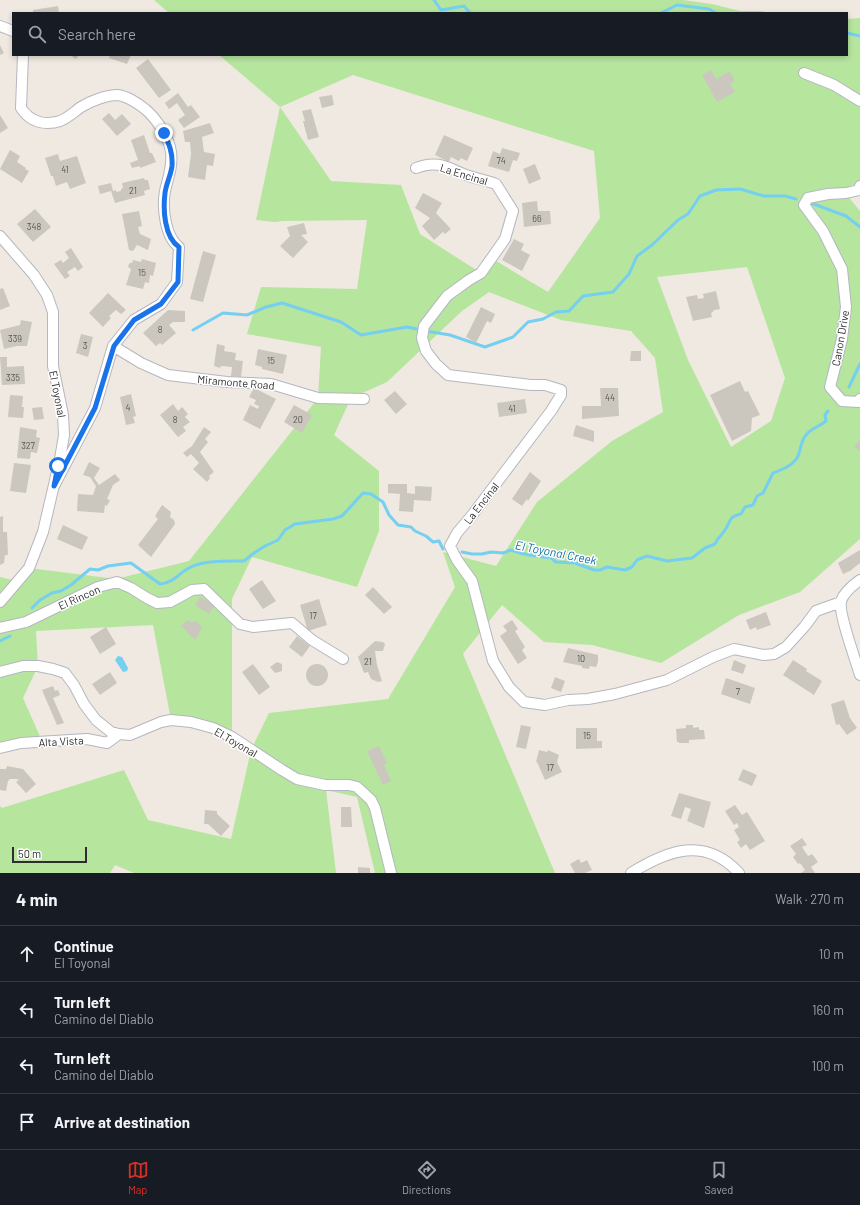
<!DOCTYPE html>
<html lang="en">
<head>
<meta charset="utf-8">
<style>
	:root { --surface:#171b24; --page:#20242c; --text:#f1f3f6; --muted:#9ea1a6; --line:#363941; --accent:#d93025 }
	body { margin:0; font-family:Barlow,sans-serif; background:var(--page); color:var(--text) }
	.scale { position:absolute; left:12px; bottom:10px; width:75px; box-sizing:border-box; padding-left:4px; border:2px solid #2e2e2e; border-top:0; font-size:11px; line-height:14px; white-space:nowrap; color:#2e2e2e; -webkit-text-stroke:3px #fff; paint-order:stroke }
	.stop { position:absolute; width:12px; height:12px; margin:-9px; border:3px solid #1a73e8; border-radius:50%; background:#fff }
	.stop.end { background:#1a73e8; border-color:#fff; box-shadow:0 1px 4px #0008 }
	.list { margin:0; padding:0; list-style:none }
	h2 { display:flex; justify-content:space-between; align-items:center; height:52px; margin:0; padding:0 16px; font-size:17px }
	h2 small { font-size:13px; font-weight:400; color:var(--muted) }
	.list li { display:grid; grid-template-columns:26px 1fr auto; gap:12px; align-items:center; box-sizing:border-box; height:56px; padding:0 16px; border-top:1px solid var(--line) }
	.list b { display:block; font-size:15px; white-space:nowrap }
	.list p { margin:0; font-size:13px; white-space:nowrap; color:var(--muted) }
	.list em { font-size:13px; font-style:normal; color:var(--muted) }
	.icon { flex:none; width:22px; height:22px; fill:none; stroke:currentColor; stroke-width:2; stroke-linecap:round; stroke-linejoin:round }
	.map { position:relative; flex:none; width:860px; height:873px; overflow:hidden }
	.search { position:absolute; background:var(--surface); box-shadow:0 2px 6px #0003; left:12px; right:12px; top:12px; height:44px; display:flex; align-items:center; gap:10px; box-sizing:border-box; padding:0 14px; border-radius:0px; color:var(--muted); font-size:15px }
	.sheet { height:276px; background:var(--surface) }
	nav { display:flex; justify-content:space-around; align-items:center; box-sizing:border-box; height:56px; border-top:1px solid var(--line); background:var(--surface); font-size:11px; color:var(--muted) }
	nav a { display:grid; justify-items:center; gap:2px }
	nav .on { color:var(--accent) }
	.map>svg:first-child { display:block }
</style>
</head>
<body>
<div class="map">
<svg width="860" height="873" viewBox="0 0 860 873">
	<rect width="100%" height="100%" fill="#efe9e1"/>
	<path fill="#b6e59e" fill-rule="evenodd" d="M154,0H683L712,4L740,11H761L770,13H169Z
		M860,18V186L846,194L860,211V539L800,592L739,615L661,663L592,645L544,642L502,605L463,654L555,873H375L357,797L326,790L336,873H134L115,865L110,873H0V806L2,808L124,770L148,820L231,839L251,750L269,713L388,699L455,587L443,552L496,566L537,502L612,441L663,412L655,358L631,331L561,320L489,292L462,311L387,382L351,398L334,435L379,471V531L357,587L252,557L232,599V737L171,720L153,625L36,631L38,666L23,698L42,741L0,748V577L17,581L29,568L116,579L189,561L318,398L321,347L247,334L261,287L357,289L367,220L283,221L275,222L256,220L280,107L219,55H847V19ZM353,75L594,151L600,218L548,292L491,258L481,273L420,234L401,185L331,181L280,107ZM747,267L785,378L771,421L731,447L688,360L657,277Z"/>
	<path fill="#75cff0" d="M118,656L122,657L128,668L127,671L123,672L115,660Z"/>
	<g fill="none" stroke-linecap="round" stroke-linejoin="round">
		<path stroke="#75cff0" stroke-width="3" d="M434,0L441,10L464,6L470,13
			M661,13L677,5L709,9L716,13
			M847,33L860,36
			M811,203L846,216L860,227
			M193,330L223,313L247,315L266,307L282,303L341,322L361,335L407,327L421,330
			M426,331L450,335L485,347L513,337L528,322L543,319L556,312L569,311L583,296L613,292L629,274L637,256L652,245L678,220L688,214L700,196L716,190L740,189L764,196H785L796,199
			M849,387L860,364
			M462,552L472,554H482L491,552L503,553L511,550C522,554 539,558 550,557L556,562L575,563L594,570H600L607,567L625,570L632,567L637,560L647,556L667,561L692,558L705,548L715,544C718,537 721,536 725,530C731,521 728,517 741,514L745,507L753,505L757,496L763,493L773,473C781,470 792,466 797,458C801,451 800,442 806,435C811,428 819,427 826,421L825,415L828,411
			M32,608L40,600L52,593L61,591L71,585L90,569L98,570L108,566L131,563L160,584C173,583 178,574 189,568C203,560 228,561 244,561L254,553L265,546L278,540L285,530L295,524L333,519L342,516L363,493L371,494L383,502L389,515L398,525L411,527L415,531L426,536L433,542L439,541L443,549
			M0,641L10,636"/>
	</g>
	<path fill="#cbc7bf" d="M58,6L59,13H33V10Z
		M0,45L4,53L0,55Z
		M70,55H79L76,59Z
		M110,55H131L127,64L109,58Z
		M148,59L171,90L159,98L136,68Z
		M711,70L716,79L730,71L735,81L730,84L735,92L717,102L702,75Z
		M178,93L188,107L191,105L200,117L184,128L178,120L185,115L177,103L169,109L165,103Z
		M332,95L334,105L322,108L319,97Z
		M311,109L319,137L308,140L303,121H305L302,111Z
		M109,113L115,120L122,114L131,124L117,136L102,119Z
		M0,115L8,128L0,133Z
		M210,123L214,133L202,137L204,152L215,154L213,166L207,165L205,180L188,177L191,154L190,142H185L183,131Z
		M144,135L150,153H152L156,162L140,168V166L132,168L130,163L138,160L131,140Z
		M444,135L473,148L467,161L461,158L459,161L451,157L449,162L435,155Z
		M502,148L520,153L517,161L513,160L509,172L488,166L493,151L500,154Z
		M10,150L20,156L17,162L26,168L25,169L29,171L22,183L0,169Z
		M58,154L60,161L77,156L86,183L70,189L67,182L56,186L53,176H51L45,158Z
		M535,164L541,179L529,184L523,169Z
		M144,178L145,180H148L150,189L144,191L145,195L115,203L111,191L100,194L98,186L111,183L113,191L116,190V192L121,191V189L123,188L122,183Z
		M423,193L442,203L436,213L451,229L445,234L443,232L434,240L422,226L430,218L415,208Z
		M537,201L538,211H550L551,224L524,227L522,203Z
		M35,209L51,227L33,242L17,224Z
		M139,211L142,226L138,227L140,234L151,239L148,250L137,245L133,251L129,250L122,214Z
		M304,223L307,234L301,235L308,242L293,258L280,246L290,236L287,227Z
		M514,239L524,244L521,250L530,255L522,271L502,260Z
		M71,248L83,267L78,271L75,267L67,272L70,276L65,279L54,264L61,260L63,263L69,258L65,252Z
		M203,251L216,255L203,302L190,299Z
		M142,259L156,263L153,276L150,275L149,283L145,282L143,289L126,285L131,269L128,267L129,264L130,263H132L133,260L141,262Z
		M3,288L10,306L0,310V289Z
		M716,291L720,309L714,310L711,314L712,317L693,321L686,297L697,295L698,299L704,298L703,294Z
		M108,293L126,310L121,314L116,310L109,316L111,318L103,327L89,313Z
		M481,307L495,314L491,323L487,321L476,343L466,337Z
		M168,310L185,311V322H173L169,325L176,333L162,345L160,343L156,346L143,333Z
		M21,320L32,322L27,346H17L4,349L0,330L20,325Z
		M81,334L93,337L88,357L76,353Z
		M217,344L225,346L224,351L236,353L235,360L243,361L241,377L231,376L232,367L221,366L220,368L214,366Z
		M258,349L287,355L283,374L262,369V367L255,365Z
		M631,351H641V361H630Z
		M0,357H7V367L24,366L25,384L2,385Z
		M740,381L745,392L748,391L760,415L752,418L751,431L732,441L710,395Z
		M254,388L276,399L260,429L243,420L250,405L258,409L259,406L254,404L256,400L249,397Z
		M600,388H618L619,416L582,419V406H601Z
		M395,391L407,404L396,414L384,400Z
		M131,394L136,416L133,417L135,423L126,425L120,397Z
		M10,395L23,396L22,407H24L23,418L8,417Z
		M525,399L527,413L499,417L497,403Z
		M173,404L178,411L182,407L188,414L185,417L190,422L183,427L186,431L178,437L160,415Z
		M294,405L312,415L302,433L284,422Z
		M42,407L44,419L34,420L32,408Z
		M576,425L594,431V442L573,436Z
		M20,427L37,430L36,437L40,438L37,453L31,452L30,459L17,458Z
		M204,427L211,432L205,439L208,442L200,452L214,472L209,476L210,478L207,482L193,469L199,463L191,454L187,457L183,453L192,446Z
		M860,440V451L854,447Z
		M89,462L100,468L94,478L99,485L115,474L120,480L113,485L107,499L110,500L107,506L105,505L104,513L77,511L78,494L93,495L96,486L90,477L83,475Z
		M14,463L31,465L26,493L10,491Z
		M530,472L541,481L528,501L527,499L522,506L512,499Z
		M388,484H407V493L415,494V486L432,487L431,501L414,500L413,512L399,511L400,494L388,493Z
		M162,505L171,512L170,517L174,520L175,524L151,557L138,545L158,519L155,516Z
		M3,516V532H7L8,555H5L4,563L0,565V517Z
		M63,525L88,537L82,550L57,539Z
		M860,550V563L851,570H852L843,574L838,563Z
		M262,580L276,601L263,609L249,589Z
		M373,587L392,607L384,614L365,595Z
		M200,597L214,606L209,614L195,605Z
		M319,599L327,625L308,631L300,605Z
		M766,612L771,625L757,630L756,627L750,630L746,620Z
		M188,620L191,622L196,621L202,628L195,640L181,626Z
		M512,620L518,629L515,631L525,647L522,650L527,658L518,664L500,636L507,631L503,626Z
		M106,627L116,644L100,654L90,637Z
		M297,636L310,646L302,657L289,647Z
		M375,641L383,642L385,644L383,651H375L377,665L382,681L378,682L371,679L368,672L364,673L358,657Z
		M568,648L598,655V662L596,667L590,666L589,669L582,668V666L563,662Z
		M734,660L746,665L743,674L731,670Z
		M793,660L807,669L806,671L822,681L814,695L783,675Z
		M277,662L282,664V671L275,673L270,667Z
		M306 675a11 11 0 1 1 22 0a11 11 0 1 1-22 0Z
		M253,664L270,687L259,695L242,672Z
		M110,672L117,683L100,695L92,684Z
		M555,677L565,681L561,692L551,688Z
		M726,678L755,688L750,704L721,694Z
		M53,686L55,691L58,690L60,695L53,698L64,723L57,725L42,690Z
		M844,700L850,718L857,728L847,735L839,724L836,725L831,704Z
		M521,725L531,727L526,749L516,747Z
		M686,725H693V728L699,727V730H704L705,739L689,740V743H679V742H677L676,729L686,728Z
		M576,728H597V741H602V748L576,749Z
		M379,746L387,763L384,765L391,781L383,785L367,751Z
		M539,750L547,752L548,750L559,755L557,762L562,772L545,780L537,762H536Z
		M7,766L23,769L36,784L26,793L16,782L19,780L17,779H10L8,781L6,791L0,790V769H6Z
		M743,769L757,775L752,786L738,780Z
		M679,793L711,802L704,828L687,821L691,809L685,807L681,819L671,816Z
		M735,805L742,815L747,812L765,841L750,850L746,844L741,848L737,842L740,840L734,830L739,827L737,823L734,825L725,811Z
		M341,807H351L352,827H341Z
		M205,810L217,811V814L230,826L221,836L208,824H204Z
		M802,838L807,845L802,847L808,856L812,854L818,862L811,867L815,873H801L805,870L800,863L798,864L793,857L796,854L790,846Z
		M579,859L581,863L587,860L592,870L585,873H575L570,864Z
		M358,867L370,868V873H358Z"/>
	<g fill="none" stroke-linecap="round" stroke-linejoin="round">
		<g stroke="#b4b7c1" stroke-width="12">
			<path id="minor" d="M0,26L13,31
				M23,55L21,108C30,122 45,126 60,121C68,118 74,112 81,107C91,101 106,95 118,95C126,96 138,103 145,109C156,118 169,137 171,152C173,166 168,178 165,191C162,207 165,237 179,247L177,282L161,304L134,320L113,346L95,408L54,486
				M804,73L834,85L860,101
				M416,168C439,159 449,169 469,176C478,179 488,181 496,184L513,211L505,239L481,273L469,280L447,296L424,326L422,338L426,351L436,364L448,375L531,385H545L561,390V395L551,411L473,514L457,533L450,546L457,560L472,581L493,661L509,687L524,702L545,705L568,700L588,699L615,694L667,680L713,657L734,649L764,655L774,654L786,647L805,626L816,611L841,602
				M860,186L859,190L846,193L828,194L808,198L804,205L823,231L842,269L846,307L842,339L830,387L842,401L858,402L860,399
				M0,236L34,275L47,295L53,312V366L63,415L64,435L60,459L43,532L29,568L0,602
				M113,346L141,363L168,375L227,382L271,384L318,398L364,399
				M860,580C853,585 844,592 841,601C838,613 856,661 860,675
				M0,628L26,622L98,587L117,582L131,588L147,598L157,603L170,602L192,590L204,589L240,624L253,627L292,623L312,640L343,659
				M0,672L23,666H38L53,669L65,673L74,685L84,704L96,720L111,732L119,734L130,735L161,722L171,720L191,722L213,728L232,737L282,770L297,779L325,785H349L357,787L371,800L375,808L391,873
				M0,748L21,743L87,739L107,743L119,734
				M631,873C668,850 705,836 739,873"/>
		</g>
		<use href="#minor" stroke="#fff" stroke-width="10"/>
	</g>
	<g fill="none" stroke-linecap="round" stroke-linejoin="round">
		<path stroke="#1a73e8" stroke-width="5" d="M58,466L54,486L95,408L114,346L134,320L161,304L178,282L179,247C164,237 163,209 165,193C166,184 171,175 172,166C173,153 169,144 164,133"/>
	</g>
	<g text-anchor="middle" dominant-baseline="central" stroke-width="3" stroke-linejoin="round" paint-order="stroke">
		<g font-size="9" fill="#555452">
			<text x="501" y="160">74</text>
			<text x="65" y="169">41</text>
			<text x="133" y="190">21</text>
			<text x="537" y="218">66</text>
			<text x="34" y="226">348</text>
			<text x="142" y="272">15</text>
			<text x="160" y="329">8</text>
			<text x="15" y="338">339</text>
			<text x="85" y="345">3</text>
			<text x="271" y="360">15</text>
			<text x="13" y="377">335</text>
			<text x="610" y="397">44</text>
			<text x="128" y="407">4</text>
			<text x="512" y="408">41</text>
			<text x="175" y="419">8</text>
			<text x="298" y="419">20</text>
			<text x="28" y="445">327</text>
			<text x="313" y="615">17</text>
			<text x="581" y="658">10</text>
			<text x="368" y="661">21</text>
			<text x="738" y="691">7</text>
			<text x="587" y="735">15</text>
			<text x="550" y="767">17</text>
		</g>
		<g font-size="11" fill="#2e2e2e" stroke="#fff">
			<text transform="translate(464 174) rotate(17)">La Encinal</text>
			<text transform="translate(840 338) rotate(-80)">Canon Drive</text>
			<text transform="translate(236 382) rotate(5)">Miramonte Road</text>
			<text transform="translate(58 394) rotate(79)">El Toyonal</text>
			<text transform="translate(481 503) rotate(-52)">La Encinal</text>
			<text transform="translate(79 597) rotate(-24)">El Rincon</text>
			<text transform="translate(61 741) rotate(-3)">Alta Vista</text>
			<text transform="translate(236 742) rotate(30)">El Toyonal</text>
		</g>
		<g font-size="12" font-style="italic" fill="#0d6fa3" stroke="#fff">
			<text transform="translate(556 552) rotate(11)">El Toyonal Creek</text>
		</g>
	</g>
</svg>
<div class="scale">50 m</div>
<div class="stop" style="left:58px;top:466px"></div>
<div class="stop end" style="left:164px;top:133px"></div>
<div class="search"><svg class="icon" aria-label="search" viewBox="0 0 24 24"><circle cx="10" cy="10" r="6"/><path d="M15 15l6 6"/></svg>Search here</div>
</div>
<section class="sheet">
<h2>4 min<small>Walk · 270 m</small></h2>
<ul class="list">
<li><svg class="icon" aria-label="ahead" viewBox="0 0 24 24"><path d="M12 20V5M6 11l6-6 6 6"/></svg><div><b>Continue</b><p>El Toyonal</p></div><em>10 m</em></li>
<li><svg class="icon" aria-label="left" viewBox="0 0 24 24"><path d="M17 20v-9H6M10 6l-5 5 5 5"/></svg><div><b>Turn left</b><p>Camino del Diablo</p></div><em>160 m</em></li>
<li><svg class="icon" aria-label="left" viewBox="0 0 24 24"><path d="M17 20v-9H6M10 6l-5 5 5 5"/></svg><div><b>Turn left</b><p>Camino del Diablo</p></div><em>100 m</em></li>
<li><svg class="icon" aria-label="arrive" viewBox="0 0 24 24"><path d="M6 21V4h12l-3 4 3 4H6"/></svg><div><b>Arrive at destination</b></div></li>
</ul>
</section>
<nav>
<a class="on"><svg class="icon" aria-label="map" viewBox="0 0 24 24"><path d="M3 6l6-2 6 2 6-2v14l-6 2-6-2-6 2zM9 4v14M15 6v14"/></svg>Map</a>
<a><svg class="icon" aria-label="directions" viewBox="0 0 24 24"><path d="M12 3l9 9-9 9-9-9zM9 14v-3h6M13 9l2 2-2 2"/></svg>Directions</a>
<a><svg class="icon" aria-label="saved" viewBox="0 0 24 24"><path d="M7 4h10v16l-5-4-5 4z"/></svg>Saved</a>
</nav>
</body>
</html>
